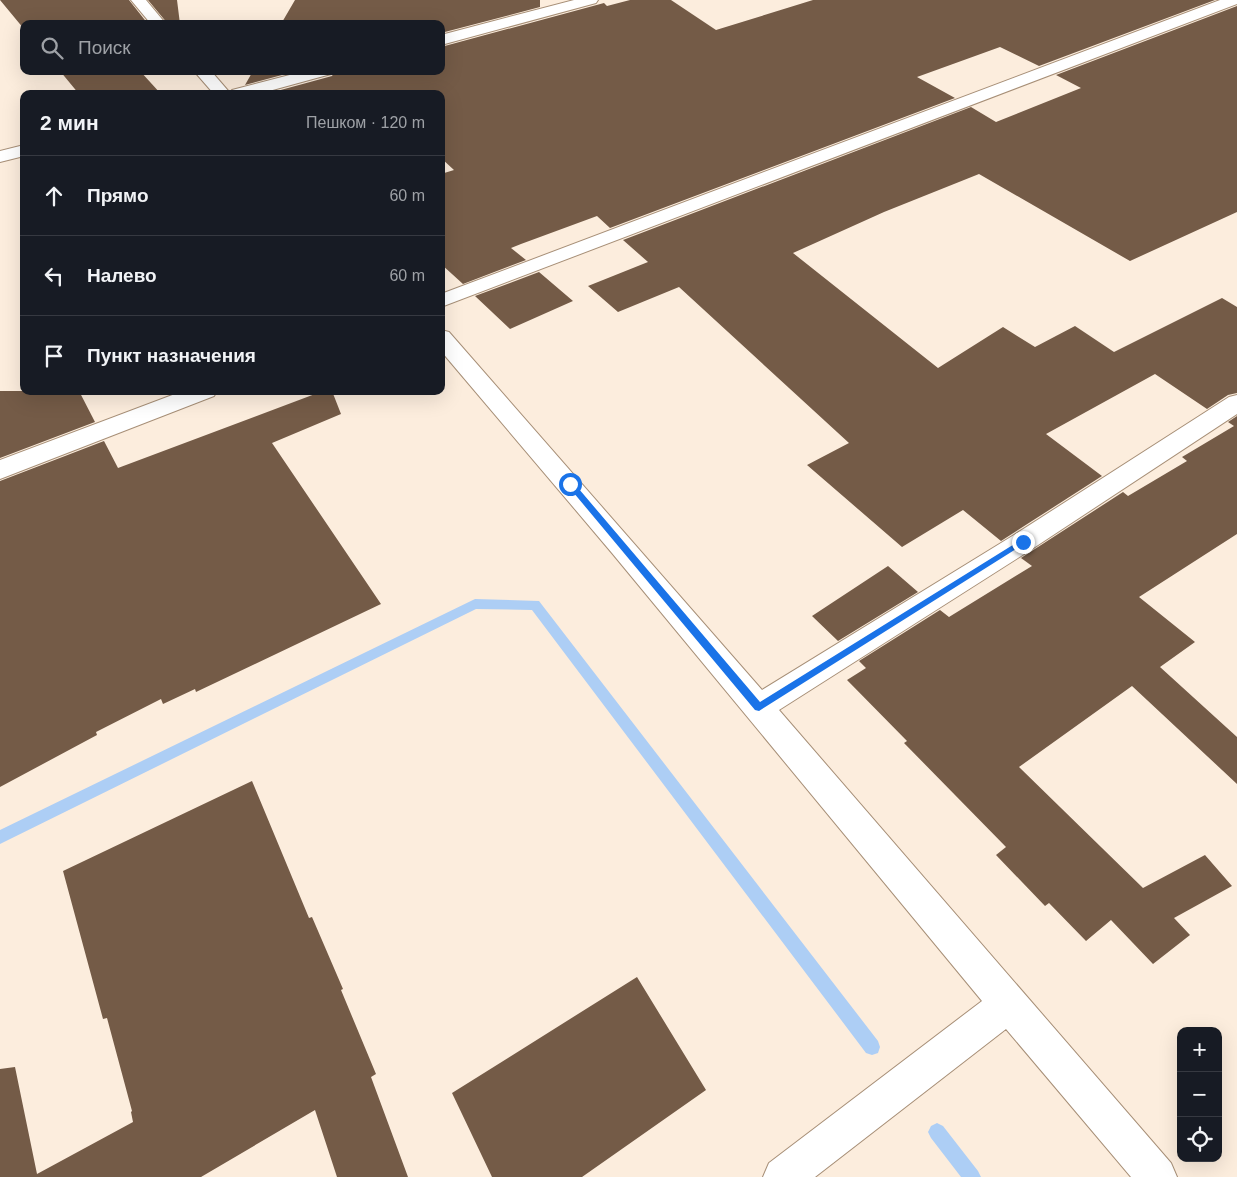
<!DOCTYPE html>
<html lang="ru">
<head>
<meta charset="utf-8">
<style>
	:root { --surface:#171b24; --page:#242831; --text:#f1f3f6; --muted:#9ea1a6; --line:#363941 }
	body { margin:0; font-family:Arial,sans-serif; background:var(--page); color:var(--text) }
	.controls { position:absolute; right:15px; bottom:15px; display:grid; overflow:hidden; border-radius:10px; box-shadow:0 5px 20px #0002 }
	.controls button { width:45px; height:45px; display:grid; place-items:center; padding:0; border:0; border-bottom:1px solid var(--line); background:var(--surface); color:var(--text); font:25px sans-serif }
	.stop { position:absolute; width:15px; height:15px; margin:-11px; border:4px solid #1a73e8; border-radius:50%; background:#fff }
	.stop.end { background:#1a73e8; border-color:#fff; box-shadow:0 1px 5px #0008 }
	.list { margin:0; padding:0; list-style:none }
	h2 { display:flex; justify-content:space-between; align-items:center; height:65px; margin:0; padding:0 20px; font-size:21px }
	h2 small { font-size:16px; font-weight:400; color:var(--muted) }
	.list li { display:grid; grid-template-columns:32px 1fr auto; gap:15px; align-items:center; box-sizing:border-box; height:80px; padding:0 20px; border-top:1px solid var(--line) }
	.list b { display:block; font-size:19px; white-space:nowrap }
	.list em { font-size:16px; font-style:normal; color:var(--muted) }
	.icon { flex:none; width:28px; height:28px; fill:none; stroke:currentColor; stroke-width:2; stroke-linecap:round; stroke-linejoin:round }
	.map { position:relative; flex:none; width:1237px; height:1177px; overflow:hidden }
	.search { position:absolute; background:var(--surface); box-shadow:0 5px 20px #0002; left:20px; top:20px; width:425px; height:55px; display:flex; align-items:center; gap:12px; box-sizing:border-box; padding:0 18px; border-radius:10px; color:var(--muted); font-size:19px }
	.panel { position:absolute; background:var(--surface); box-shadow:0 5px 20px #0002; left:20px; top:90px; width:425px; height:305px; border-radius:10px }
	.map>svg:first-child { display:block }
</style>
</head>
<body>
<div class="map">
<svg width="1237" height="1177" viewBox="0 0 1237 1177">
	<rect width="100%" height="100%" fill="#fceddd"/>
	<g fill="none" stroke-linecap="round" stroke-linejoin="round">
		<path fill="#adcef5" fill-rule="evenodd" d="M475,599L539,601L878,1041L880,1047L878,1053L872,1055L866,1053L532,610L476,609L0,844V830Z
			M937,1123L943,1126L978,1171L981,1177H961L931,1138L928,1132L931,1126Z"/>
	</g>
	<path fill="#745b47" d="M0,0H129L148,24H24V29Z
		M148,0H177L180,24H168Z
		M295,0H540V7L441,33V24H281Z
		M630,0H671L716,30L813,0H1215L1039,66L1000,47L917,77L955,98L610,228L597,216L521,244L511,248L526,260L463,284L441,264V174L454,170L441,158V94H266L332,76L335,71H441V47L604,3L607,6Z
		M1237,6V212L1130,261L979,174L884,212L793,253L938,368L1003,327L1035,347L1075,326L1114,352L1222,298L1237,307V393L1228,395L1207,409L1155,374L1046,434L1102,476L1001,541L963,510L902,547L807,465L849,443L679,287L618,312L588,286L648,262L623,240L971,107L996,122L1081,88L1056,75Z
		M60,71H140L161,94H79Z
		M253,71H297L245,85Z
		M539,272L573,301L510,329L475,296Z
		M0,391H79L95,422L0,458Z
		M323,391H332L341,414L272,443L381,604L196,692L195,689L163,704L161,699L96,732L97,735L0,787V481L104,441L118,468Z
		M1237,416V534L1139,597L1195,642L1160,667L1237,737V784L1132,686L1019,767L1143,888L1205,855L1232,886L1174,918L1190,935L1153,964L1111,920L1086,941L1049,903L1045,906L996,855L1006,847L904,743L907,741L847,680L866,668L859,661L940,610L949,617L1032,566L1021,558L1123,492L1128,496L1187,461L1182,457L1234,426L1228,422Z
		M888,566L918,592L838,641L812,616Z
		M252,781L309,918L312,917L343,989L341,990L376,1074L371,1077L408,1177H337L315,1110L201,1177H0V1069L15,1067L37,1174L133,1122L131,1112L132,1111L107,1018L103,1019L63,871Z
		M637,977L706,1090L582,1177H492L452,1093Z"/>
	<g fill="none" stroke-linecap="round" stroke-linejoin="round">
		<g stroke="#a78f77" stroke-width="2">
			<path id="minor" d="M131,0H146L166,24H151Z
				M574,0H598L596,3L441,45V35Z
				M1220,0H1237V4L441,307V294Z
				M194,71H211L230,93L232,90L305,71H333L331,74L258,94H214Z
				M24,145V156L0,162V151Z
				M441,330L449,332L762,690L1014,535L1229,397L1237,395V414L1032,549L779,710L1171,1163L1177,1177H1131L1006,1029L815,1177H763L769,1163L982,1001L612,553L441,351Z
				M183,391H217L214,396L0,479V460Z"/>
		</g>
		<use href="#minor" fill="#fff" fill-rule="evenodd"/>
	</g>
	<path fill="#1a73e8" d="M568,482H573L760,702L1021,540L1023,539L1027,542L759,711L755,710L568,486Z"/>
</svg>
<div class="controls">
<button>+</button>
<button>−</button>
<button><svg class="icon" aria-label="locate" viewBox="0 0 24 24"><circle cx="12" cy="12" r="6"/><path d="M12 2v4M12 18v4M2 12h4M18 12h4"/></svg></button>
</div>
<div class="stop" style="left:570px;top:484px"></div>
<div class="stop end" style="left:1023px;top:542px"></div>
<div class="search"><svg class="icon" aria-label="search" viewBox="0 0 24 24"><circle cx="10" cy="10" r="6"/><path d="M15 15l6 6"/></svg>Поиск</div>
<section class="panel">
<h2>2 мин<small>Пешком · 120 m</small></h2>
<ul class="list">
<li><svg class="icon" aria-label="ahead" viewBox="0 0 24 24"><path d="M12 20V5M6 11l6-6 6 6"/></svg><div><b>Прямо</b></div><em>60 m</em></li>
<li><svg class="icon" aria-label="left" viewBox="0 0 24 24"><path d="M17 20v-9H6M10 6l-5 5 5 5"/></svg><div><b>Налево</b></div><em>60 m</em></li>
<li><svg class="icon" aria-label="arrive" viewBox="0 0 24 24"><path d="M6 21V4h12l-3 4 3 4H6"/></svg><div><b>Пункт назначения</b></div></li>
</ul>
</section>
</div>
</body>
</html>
